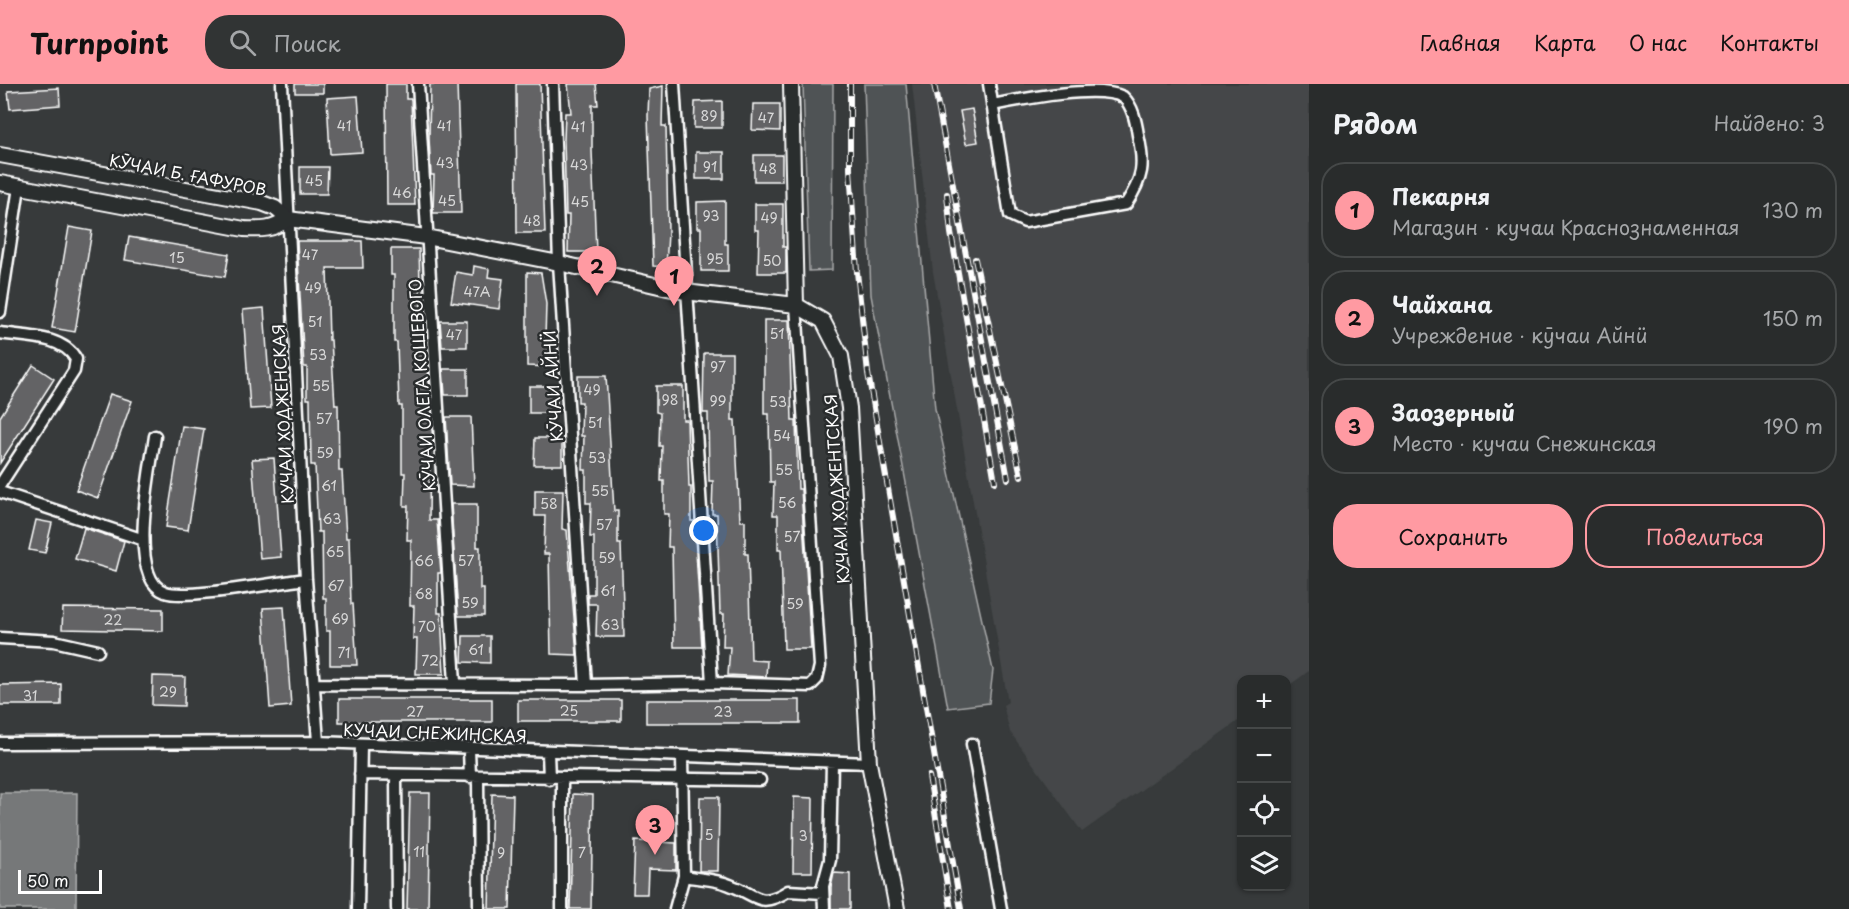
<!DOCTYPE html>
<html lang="ru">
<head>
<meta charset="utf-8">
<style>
	:root { --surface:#292c2c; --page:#313434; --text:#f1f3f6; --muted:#a5a7a9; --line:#454848; --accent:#ff9aa2 }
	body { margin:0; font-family:"Playpen Sans",sans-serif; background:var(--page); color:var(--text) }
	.controls { position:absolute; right:18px; bottom:18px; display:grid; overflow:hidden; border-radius:12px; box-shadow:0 2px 4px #0004 }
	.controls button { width:54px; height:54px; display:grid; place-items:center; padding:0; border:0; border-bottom:2px solid var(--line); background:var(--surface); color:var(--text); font:30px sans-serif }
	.scale { position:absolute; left:18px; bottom:15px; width:84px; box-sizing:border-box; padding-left:6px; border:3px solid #fff; border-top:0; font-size:16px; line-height:21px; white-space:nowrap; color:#fff; -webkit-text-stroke:4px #2a2d2e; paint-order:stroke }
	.you { position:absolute; left:704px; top:447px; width:21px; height:21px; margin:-15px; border:4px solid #fff; border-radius:50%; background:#1a73e8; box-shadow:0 0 0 9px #1a73e833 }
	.badge { display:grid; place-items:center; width:39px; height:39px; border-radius:50%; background:var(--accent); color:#111; font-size:20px; font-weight:700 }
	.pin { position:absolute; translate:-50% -50px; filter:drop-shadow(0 2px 3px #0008) }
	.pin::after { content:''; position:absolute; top:32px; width:21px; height:18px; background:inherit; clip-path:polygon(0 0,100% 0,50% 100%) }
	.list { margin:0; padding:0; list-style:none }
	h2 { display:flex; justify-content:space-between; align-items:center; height:78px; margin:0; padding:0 24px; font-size:26px }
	h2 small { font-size:20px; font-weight:400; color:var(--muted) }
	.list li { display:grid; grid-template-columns:39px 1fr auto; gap:18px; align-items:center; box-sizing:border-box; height:96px; margin:0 12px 12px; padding:0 12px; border:2px solid var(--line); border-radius:24px }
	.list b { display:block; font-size:22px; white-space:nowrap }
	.list p { margin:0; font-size:20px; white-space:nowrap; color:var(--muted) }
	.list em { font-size:20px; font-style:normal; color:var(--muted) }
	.actions { display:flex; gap:12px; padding:18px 24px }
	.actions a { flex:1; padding:14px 0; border:2px solid var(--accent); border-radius:24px; text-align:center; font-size:21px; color:var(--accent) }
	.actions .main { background:var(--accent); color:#111 }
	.icon { flex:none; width:33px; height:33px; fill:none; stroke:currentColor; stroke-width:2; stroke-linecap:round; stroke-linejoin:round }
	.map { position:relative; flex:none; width:1309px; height:825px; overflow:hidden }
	header { display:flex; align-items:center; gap:36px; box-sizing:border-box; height:84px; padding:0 30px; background:var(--accent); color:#111 }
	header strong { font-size:28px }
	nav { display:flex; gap:33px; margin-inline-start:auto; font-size:21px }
	.search { width:420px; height:54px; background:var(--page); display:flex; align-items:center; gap:15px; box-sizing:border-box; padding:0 21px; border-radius:24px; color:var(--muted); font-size:22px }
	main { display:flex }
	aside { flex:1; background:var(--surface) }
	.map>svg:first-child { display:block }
</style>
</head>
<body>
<header>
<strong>Turnpoint</strong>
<div class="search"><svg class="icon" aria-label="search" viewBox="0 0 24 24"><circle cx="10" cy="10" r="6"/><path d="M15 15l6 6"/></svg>Поиск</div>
<nav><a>Главная</a><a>Карта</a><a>О нас</a><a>Контакты</a></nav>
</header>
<main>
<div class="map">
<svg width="1309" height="825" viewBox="0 0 1309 825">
	<rect width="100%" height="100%" fill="#373a3b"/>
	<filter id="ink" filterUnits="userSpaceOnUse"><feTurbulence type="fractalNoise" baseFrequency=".0167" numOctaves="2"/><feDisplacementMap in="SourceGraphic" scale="12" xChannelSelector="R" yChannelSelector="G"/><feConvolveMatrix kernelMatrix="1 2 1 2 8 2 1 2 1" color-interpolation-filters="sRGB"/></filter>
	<g filter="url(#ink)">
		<path fill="#444748" d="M912,0H1309V587L1287,603L1286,596H1242L1241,635L1082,748L1010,648L1003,621L1008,618L933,188Z"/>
		<path fill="#505354" stroke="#a8a9aa" stroke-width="1.5" d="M803,0H833L832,186L809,187Z
			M864,0H906L935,325L993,586L989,619L948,624L871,211Z"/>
		<path fill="#767879" stroke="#adaeaf" stroke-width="1.5" d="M0,709H77L76,825H0Z"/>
		<path fill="#636465" stroke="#fff" stroke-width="1.5" d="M295,0H323V9H295Z
			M386,0H406V15H411L415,121H387Z
			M430,0H457L461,129H433L434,91H431L429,54Z
			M516,0H540L545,149H517Z
			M568,0H596L598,21H592V67L596,168H568L569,131H566L564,56L565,29H571Z
			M663,2L662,42H666L668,149L666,183L653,182L648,32L649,5Z
			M59,4L60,21L10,25L8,7Z
			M358,12L362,68L330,70L327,14Z
			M722,17V44H694L695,18Z
			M753,20H780V47L752,46Z
			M972,25L978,58L966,60L960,27Z
			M696,68H724V95H696Z
			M754,71H782V97H754Z
			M300,83H328L327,110H300Z
			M725,117V160H728V187H701V144H697V118Z
			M755,120H783V163H786V189H758L759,146H755Z
			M69,143L92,147L75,248L52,244Z
			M129,153L229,170L225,193L125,176Z
			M297,157H362L363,184H327L329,256H331L335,321H338L339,387H342L346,454H349L351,520H353L357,581H330V547H326V514H323L322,448H318L315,381H311L310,315H307V283H304Z
			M391,165H419L422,265H425V285H428L430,311H427V329L431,332L433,359H430L429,436H437L441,489H438V529H441L444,590H416L417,555H413L414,522H410L411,456H407L408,422H404L405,389H402V322H399L397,258H394V191H391Z
			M474,182L489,185L488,193L503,195L499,225L451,218L456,188L473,191Z
			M527,188L541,189L546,220L545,255H549L550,283L527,282Z
			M264,224L271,324L250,325L243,226Z
			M764,236H789L792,337H796L798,405H801L811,565H784L781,465H778V431H773L774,398H770L769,330H764Z
			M440,237H467V263H442Z
			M704,269H732V336H735L740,437H745V470H748L751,576L767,577L766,593L728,591L730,563H723L724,530H720L717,430H712L713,397H709L708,329H703Z
			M33,281L54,295L0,379V333Z
			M443,285H468V311H445Z
			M578,292H606L614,427H618V460H621L624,553H596L597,520H588V510H594V453H590L591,419H586V386H583L584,352H581L582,318H578Z
			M529,302H557V329H529Z
			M656,302H683V336H687L689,403H691V437H694L702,563H674L672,463H668L669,430H664V397H661L662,362H659L660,329L656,328Z
			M110,310L132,317L98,414L76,406Z
			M446,333H471L474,402L450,401Z
			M182,342L204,345L188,446L166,443Z
			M535,354H562V381H534Z
			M274,374L281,473L260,475L252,375Z
			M535,406H563L562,445L567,446L577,571L551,570L549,470H544L545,432H535Z
			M451,420H477V463H480V505H484V532H458Z
			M36,436L52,439L45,469L29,466Z
			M84,444L124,457L116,487L75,475Z
			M284,523L291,622L270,624L263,524Z
			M63,524L163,525V547L62,545Z
			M463,552H490V579L462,578Z
			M153,592L185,593L184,622L152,621Z
			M61,600V621H0V601Z
			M339,615H492V638H339Z
			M518,616H621V637H518Z
			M646,616H800V639H646Z
			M410,709H430L428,825H407Z
			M492,710L513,711L510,825H489Z
			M573,710L593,711L591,825H570Z
			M700,713H719L718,787H699Z
			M794,713L813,714L812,788H793Z
			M635,757L676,759V786L648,785L647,810H633Z
			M834,789L850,790V825H831V803Z"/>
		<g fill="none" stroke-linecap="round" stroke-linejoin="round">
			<g stroke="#fff" stroke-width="15">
				<path id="minor" d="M282,0L306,495L318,658
					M418,0L455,599
					M553,0L559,179L586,601
					M674,0L712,599
					M989,0L1010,131L1025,138L1126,120C1143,94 1145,81 1138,51C1136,38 1133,22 1123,13C1098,0 1023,15 992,21
					M0,228L19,103
					M0,249C26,253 62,251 76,275L74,287L0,401
					M155,352C151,383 126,494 165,508C185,516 279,498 306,495
					M0,408L141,455
					M0,554L54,557L98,567
					M314,600L586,601L712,599L810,602L817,595L820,582L796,221
					M0,659L318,658L869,679
					M972,660L1001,825
					M469,665L470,693
					M548,668L549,695
					M360,690L760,696
					M396,691L397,825
					M478,693L479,825
					M562,695V825
					M684,792C698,795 717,795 730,801C757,811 759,825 788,807L823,809
					M358,825L361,661
					M675,825L684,792L682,673
					M824,825L823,802L830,776L832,678"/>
			</g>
			<g stroke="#fff" stroke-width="18">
				<path id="major" d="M791,0L796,221
					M0,71L262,119L275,124L288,135
					M0,99L244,145C262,146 273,146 288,135
					M288,135L426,153L559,179L685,208L796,221L823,237L841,272L849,324L869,679L897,825"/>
			</g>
			<use href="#minor" stroke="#2a2d2e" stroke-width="10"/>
			<use href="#major" stroke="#2a2d2e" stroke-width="14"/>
			<g stroke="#fff" stroke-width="6">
				<path id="rail" d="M850,0V85L857,188L868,289L961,825
					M934,0L1008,395
					M947,110L951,149L995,398
					M975,175L1021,392
					M929,692L951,825"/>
			</g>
			<use href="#rail" stroke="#2a2d2e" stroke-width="4" stroke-dasharray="11" stroke-linecap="butt"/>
		</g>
	</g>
	<g text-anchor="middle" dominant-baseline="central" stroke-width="5" stroke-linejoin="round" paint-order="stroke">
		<g font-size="14" fill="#d8d8d8">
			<text x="709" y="31">89</text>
			<text x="766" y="33">47</text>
			<text x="344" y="41">41</text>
			<text x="444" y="41">41</text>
			<text x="578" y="42">41</text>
			<text x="445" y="78">43</text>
			<text x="579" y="80">43</text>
			<text x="710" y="82">91</text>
			<text x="768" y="84">48</text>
			<text x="314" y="96">45</text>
			<text x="402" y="108">46</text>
			<text x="447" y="116">45</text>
			<text x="580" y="117">45</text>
			<text x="711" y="131">93</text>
			<text x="769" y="133">49</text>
			<text x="532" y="136">48</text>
			<text x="310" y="170">47</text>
			<text x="177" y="173">15</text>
			<text x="715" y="174">95</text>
			<text x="772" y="176">50</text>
			<text x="313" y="203">49</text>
			<text x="477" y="207">47А</text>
			<text x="315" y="237">51</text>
			<text x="777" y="249">51</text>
			<text x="454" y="250">47</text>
			<text x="318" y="270">53</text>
			<text x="718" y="282">97</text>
			<text x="321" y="301">55</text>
			<text x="592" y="305">49</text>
			<text x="670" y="315">98</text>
			<text x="718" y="316">99</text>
			<text x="778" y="317">53</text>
			<text x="324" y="334">57</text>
			<text x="595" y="338">51</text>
			<text x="782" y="351">54</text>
			<text x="325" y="368">59</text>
			<text x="597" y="373">53</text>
			<text x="784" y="385">55</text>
			<text x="329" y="401">61</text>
			<text x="600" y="406">55</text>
			<text x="787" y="418">56</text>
			<text x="549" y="419">58</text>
			<text x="332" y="434">63</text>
			<text x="604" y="440">57</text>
			<text x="792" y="452">57</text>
			<text x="335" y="467">65</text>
			<text x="607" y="473">59</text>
			<text x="424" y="476">66</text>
			<text x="466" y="476">57</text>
			<text x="336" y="501">67</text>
			<text x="608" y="506">61</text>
			<text x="424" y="509">68</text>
			<text x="470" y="518">59</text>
			<text x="795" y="519">59</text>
			<text x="340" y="534">69</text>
			<text x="113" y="535">22</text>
			<text x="610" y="540">63</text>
			<text x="427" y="542">70</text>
			<text x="476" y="565">61</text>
			<text x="344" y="568">71</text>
			<text x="430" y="576">72</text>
			<text x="168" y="607">29</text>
			<text x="30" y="611">31</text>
			<text x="569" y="626">25</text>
			<text x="415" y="627">27</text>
			<text x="723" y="627">23</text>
			<text x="709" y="750">5</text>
			<text x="803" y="751">3</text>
			<text x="419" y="767">11</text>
			<text x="501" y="768">9</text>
			<text x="582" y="768">7</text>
		</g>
		<g font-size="16" fill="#fff" stroke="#2a2d2e">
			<text transform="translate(188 90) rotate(11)">КӮЧАИ Б. ҒАФУРОВ</text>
			<text transform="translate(421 301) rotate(-94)">КӮЧАИ ОЛЕГА КОШЕВОГО</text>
			<text transform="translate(552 302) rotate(-94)">КӮЧАИ АЙНӢ</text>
			<text transform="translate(282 330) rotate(-93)">КУЧАИ ХОДЖЕНСКАЯ</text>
			<text transform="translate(836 405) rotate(-94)">КУЧАИ ХОДЖЕНТСКАЯ</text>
			<text transform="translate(435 648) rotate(2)">КУЧАИ СНЕЖИНСКАЯ</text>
		</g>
	</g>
</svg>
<div class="controls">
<button>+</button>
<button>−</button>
<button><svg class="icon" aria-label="locate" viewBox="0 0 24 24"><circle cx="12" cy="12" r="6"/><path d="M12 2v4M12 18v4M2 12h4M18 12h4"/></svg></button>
<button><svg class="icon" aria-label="layers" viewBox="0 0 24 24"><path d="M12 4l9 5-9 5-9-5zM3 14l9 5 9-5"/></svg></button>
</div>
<div class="scale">50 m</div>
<div class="you"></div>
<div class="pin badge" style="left:674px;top:222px">1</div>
<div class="pin badge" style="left:597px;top:212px">2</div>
<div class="pin badge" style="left:655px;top:771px">3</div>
</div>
<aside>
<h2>Рядом<small>Найдено: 3</small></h2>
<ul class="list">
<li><span class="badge">1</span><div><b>Пекарня</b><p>Магазин · кучаи Краснознаменная</p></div><em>130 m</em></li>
<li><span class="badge">2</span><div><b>Чайхана</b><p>Учреждение · кӯчаи Айнӣ</p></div><em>150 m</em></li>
<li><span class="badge">3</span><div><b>Заозерный</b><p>Место · кучаи Снежинская</p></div><em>190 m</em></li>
</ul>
<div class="actions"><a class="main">Сохранить</a><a>Поделиться</a></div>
</aside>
</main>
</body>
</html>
